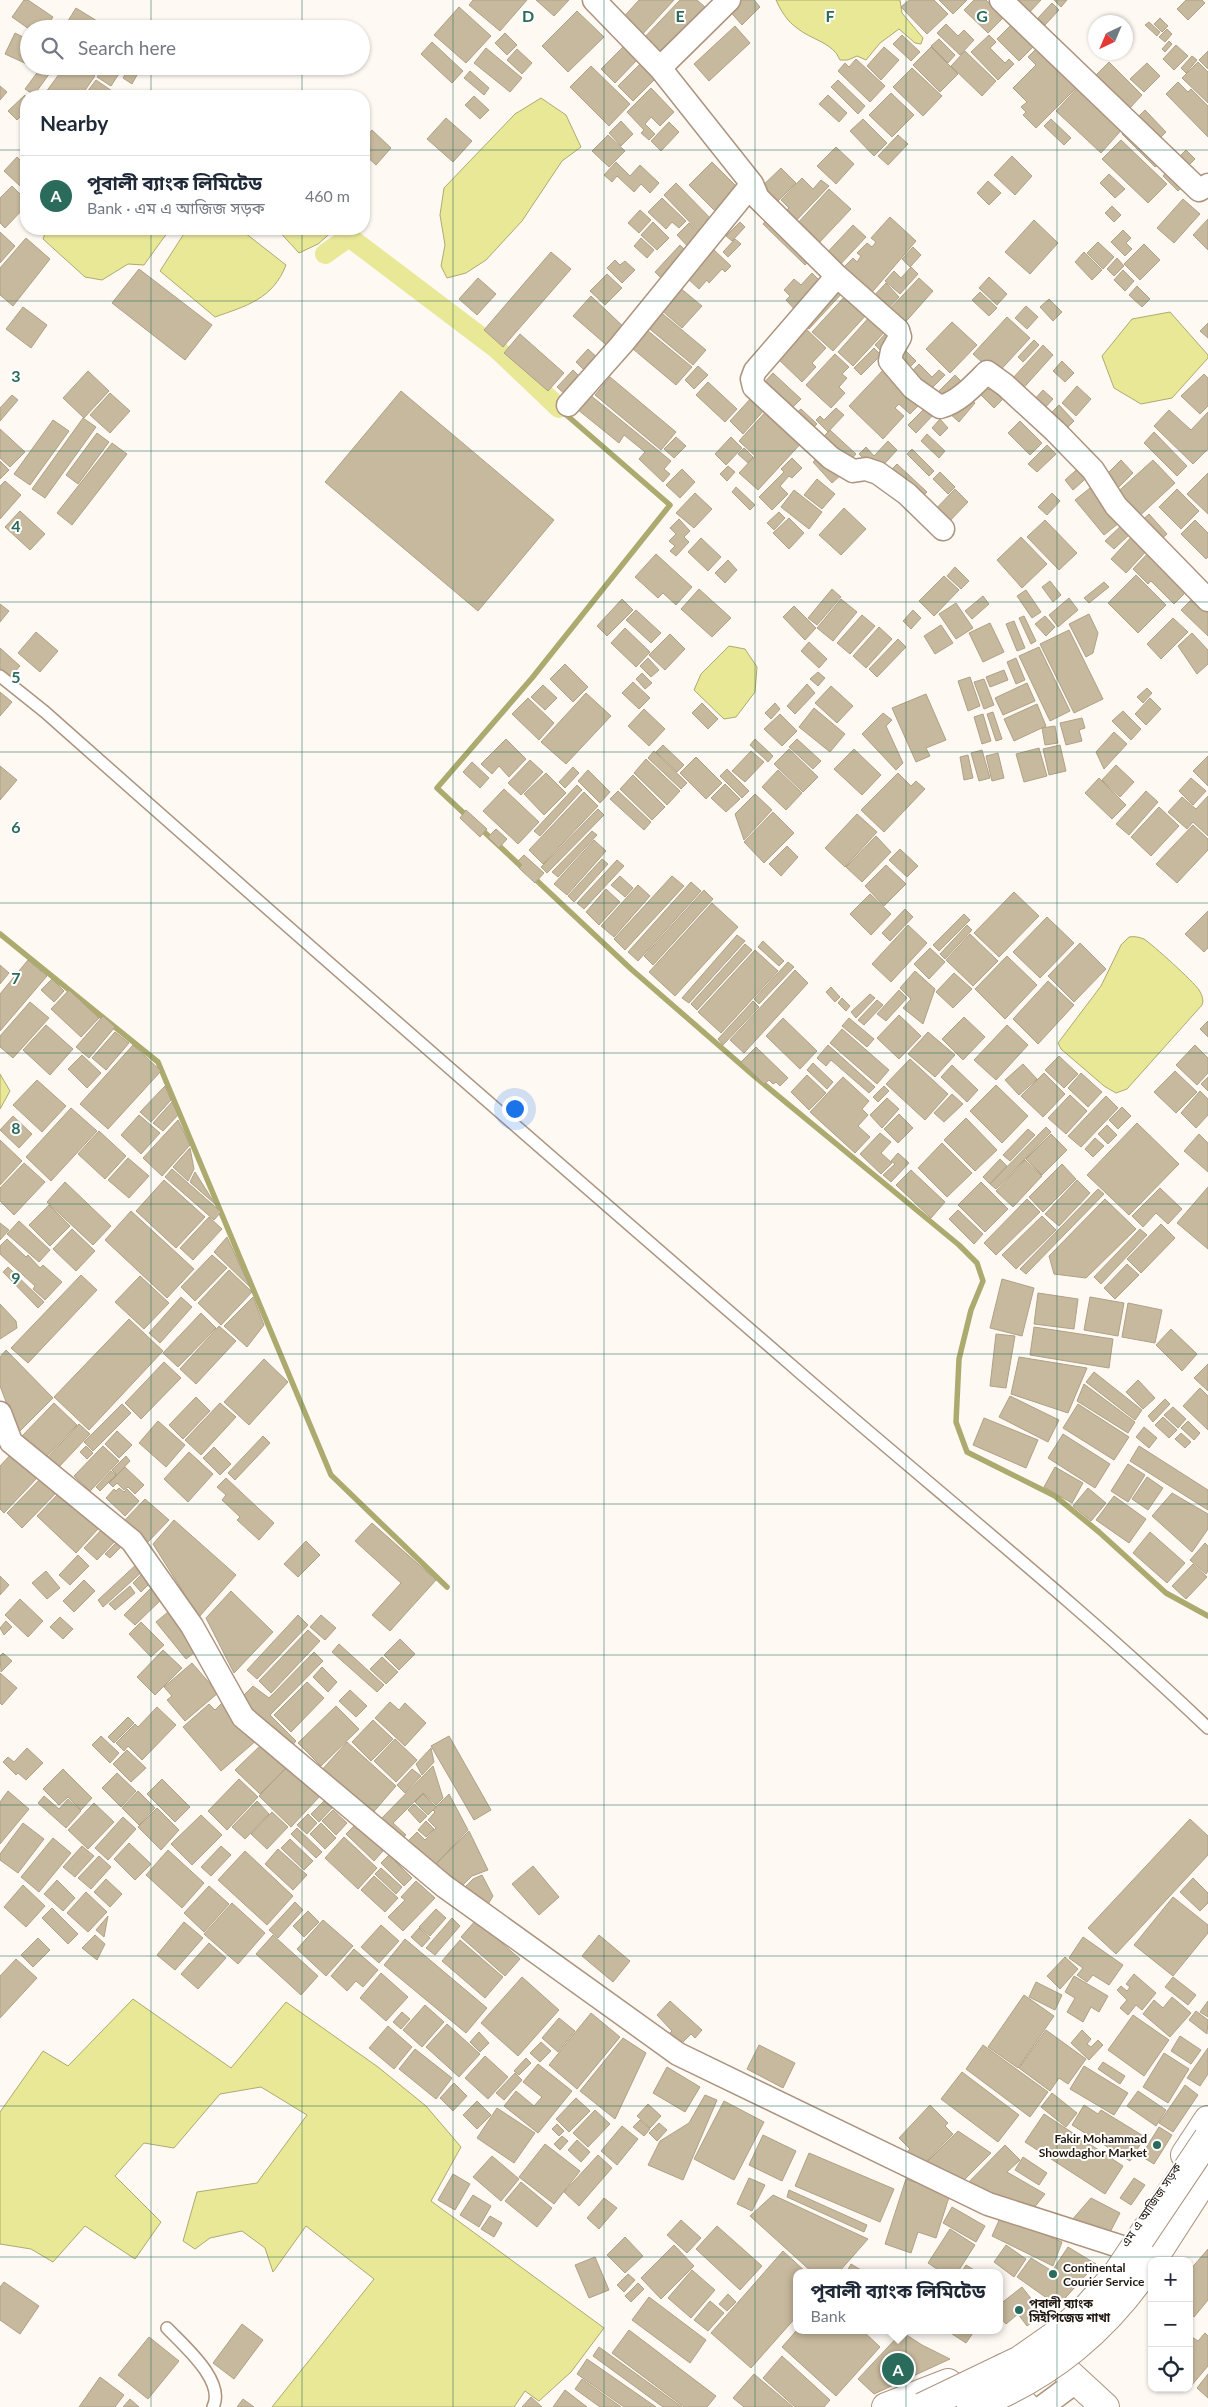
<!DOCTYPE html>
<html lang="en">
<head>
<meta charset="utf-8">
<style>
	:root { --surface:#fff; --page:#f2f2f3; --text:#1f2937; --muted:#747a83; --line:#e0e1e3; --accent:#2a6b5b }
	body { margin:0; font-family:Lato,"Noto Sans Bengali",sans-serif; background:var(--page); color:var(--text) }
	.controls { position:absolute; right:15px; bottom:15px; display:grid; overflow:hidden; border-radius:10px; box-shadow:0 1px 4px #0004 }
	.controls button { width:45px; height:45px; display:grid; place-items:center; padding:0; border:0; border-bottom:1px solid var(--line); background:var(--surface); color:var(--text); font:25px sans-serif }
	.compass { position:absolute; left:1088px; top:15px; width:45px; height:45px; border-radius:50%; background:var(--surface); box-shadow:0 1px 4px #0004; rotate:224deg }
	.you { position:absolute; left:514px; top:1108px; width:18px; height:18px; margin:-12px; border:4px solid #fff; border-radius:50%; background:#1a73e8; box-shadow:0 0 0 8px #1a73e833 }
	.badge { display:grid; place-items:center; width:32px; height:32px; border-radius:50%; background:var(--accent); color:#fff; font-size:16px; font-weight:700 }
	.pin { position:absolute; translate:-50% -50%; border:2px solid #fff; box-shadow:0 1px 5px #0006 }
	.popup { position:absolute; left:793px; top:2269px; width:210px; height:65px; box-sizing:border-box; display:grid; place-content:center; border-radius:10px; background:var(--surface); filter:drop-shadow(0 1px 4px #0005); font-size:16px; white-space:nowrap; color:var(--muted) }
	.popup b { font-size:19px; color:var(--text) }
	.popup::after { content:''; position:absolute; left:50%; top:100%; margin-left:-10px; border:10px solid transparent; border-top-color:var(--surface) }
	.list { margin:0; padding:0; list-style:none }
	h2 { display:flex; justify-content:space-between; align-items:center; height:65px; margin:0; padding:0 20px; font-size:21px }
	h2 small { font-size:16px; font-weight:400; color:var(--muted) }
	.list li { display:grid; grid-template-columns:32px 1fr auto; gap:15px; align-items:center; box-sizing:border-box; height:80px; padding:0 20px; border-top:1px solid var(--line) }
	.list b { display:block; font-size:19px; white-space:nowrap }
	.list p { margin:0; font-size:16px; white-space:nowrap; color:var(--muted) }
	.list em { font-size:16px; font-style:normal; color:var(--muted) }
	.icon { flex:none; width:28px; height:28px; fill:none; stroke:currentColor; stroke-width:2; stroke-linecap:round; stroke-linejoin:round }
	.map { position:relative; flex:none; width:1208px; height:2407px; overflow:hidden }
	.search { position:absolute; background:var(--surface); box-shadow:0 1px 4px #0004; left:20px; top:20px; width:350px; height:55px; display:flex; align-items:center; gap:12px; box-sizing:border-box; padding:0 18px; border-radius:28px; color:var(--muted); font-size:19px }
	.panel { position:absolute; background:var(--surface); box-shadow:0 1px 4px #0004; left:20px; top:90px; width:350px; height:145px; border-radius:20px }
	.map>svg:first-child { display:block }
</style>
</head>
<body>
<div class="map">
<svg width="1208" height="2407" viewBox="0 0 1208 2407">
	<rect width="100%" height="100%" fill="#fff9f4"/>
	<path fill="#e9e897" stroke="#adaa6f" d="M776,0H900L902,13L923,38L921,44L915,43L899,29L880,43L866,60L857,56L848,60H840C833,42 811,40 797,28C787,21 781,11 776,0Z
		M541,98L566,115L581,147L562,161L522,221L486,260L466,273L447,278L441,266L445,245L440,215L444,188L515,114Z
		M47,229H170L144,265L128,264L102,280L85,277L43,239Z
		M187,229H240L286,265C273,299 246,306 215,317L160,271Z
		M277,229H335L318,244L299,253Z
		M1170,312L1208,355V358L1172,398L1141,404L1114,388L1102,356L1132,319Z
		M729,646L745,649L757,667L755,692L736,717L724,719L694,690L701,674Z
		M1129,937C1134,936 1139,937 1144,939C1153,945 1193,981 1199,990C1202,995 1204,1000 1202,1005L1127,1089L1116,1093L1104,1086L1061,1049L1058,1043L1101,986L1121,945Z
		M0,1074L10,1091L0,1109Z
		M133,1999L231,2068L286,2002L378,2067L426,2106L461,2147L431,2201L604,2328L571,2372L539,2401L525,2391L514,2407H272L374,2279L306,2226L273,2272L265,2248L242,2231L210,2238L195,2249L183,2241L197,2192L257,2183L307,2115L261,2087L220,2094L174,2148L144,2143L115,2176L161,2222L135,2259L85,2226L53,2262L31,2249L0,2244V2112L43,2051L68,2066Z"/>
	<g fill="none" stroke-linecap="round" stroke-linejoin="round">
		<path stroke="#adaa6f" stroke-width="5.5" d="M469,818L437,788L532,678L670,505L563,412
			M480,828L526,871
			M533,877L631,969L754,1076L959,1245L977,1263L983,1281L971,1310L959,1359L956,1422L967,1452L1055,1496L1099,1532L1166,1593L1208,1616
			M0,934L158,1062L331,1475L447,1587"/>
		<path stroke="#e9e897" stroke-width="20" d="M325,254L349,237L497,349L559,408"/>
	</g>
	<path fill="#c7b99d" stroke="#aea185" d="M24,0H28L53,17L45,29H29L12,17Z
		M473,0H527L500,31L469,5Z
		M536,0H569L554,16Z
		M639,0H674L639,38L620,21Z
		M680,0H697L705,7L701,11L706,15L659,58L641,41Z
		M735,0H754L760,7L742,25L727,8Z
		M909,0H934L948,14L927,34L901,7Z
		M939,0H967L953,14Z
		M974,0H986L1004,17L988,33L964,10Z
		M1014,0H1041L1028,14Z
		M1054,0H1067L1061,7Z
		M1186,0H1202L1205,3L1188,20L1177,9Z
		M1052,3L1059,10L1045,25L1038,18Z
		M459,7L491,36L466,63L434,35Z
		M76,8L110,29H63Z
		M577,11L604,37L568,72L542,46Z
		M1160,18L1168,26L1162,32L1154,24Z
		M1149,22L1160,32L1157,36L1145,25Z
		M946,24L958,36L964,30L974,40L960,55L937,33Z
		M1011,25L1033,47L1019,61L997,39Z
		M735,26L750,43L709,81L694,64Z
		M1167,29L1172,34L1165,42L1159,37Z
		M15,33L29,40V65L5,54Z
		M505,33L517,45L507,55L495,43Z
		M902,35L920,52L911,61L893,44Z
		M989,35L996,42L990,48L1005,63L1009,59L1014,64L998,80L971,52Z
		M939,39L955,55L948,63L931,46Z
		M1169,41L1172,44L1165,52L1162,49Z
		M432,42L463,71L452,83L421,54Z
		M1176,45L1188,56L1174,70L1163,59Z
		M1039,46L1079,85L1036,128L1023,115L1026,112L1021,107L1027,102L1013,88L1036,65L1028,57Z
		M623,47L637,60L615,83L601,69Z
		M884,47L899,60L881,80L867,66Z
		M931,47L958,74L940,92L913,65Z
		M486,48L522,78L510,92L474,63Z
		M517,49L532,63L522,74L507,60Z
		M965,51L996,81L982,96L951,66Z
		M1208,51V69L1199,60Z
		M1192,56L1197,60L1186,73L1181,68Z
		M856,59L885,86L870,102L838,71L845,63L849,67Z
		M642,62L657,77L633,101L618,86Z
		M1109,62L1142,95L1128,110L1094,77Z
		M1198,62L1208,72V103L1182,78Z
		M1147,63L1160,76L1144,92L1130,79Z
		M42,66H55L34,95L25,89Z
		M65,66H82L95,76L81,96H43Z
		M104,66H124L111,86L97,77Z
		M130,66H142L132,84L123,78Z
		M591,66L630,104L609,126L570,87Z
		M912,68L942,96L923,116L893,87Z
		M470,71L489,88L484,95L464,78Z
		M96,80L112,91L108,96H84Z
		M838,80L865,106L858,114L831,87Z
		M1178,82L1188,92L1191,89L1208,106V137L1166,94Z
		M1081,84L1125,126L1101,153L1056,111Z
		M0,86L7,92L0,100Z
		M651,88L674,112L660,126L651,117L645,124L655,134L649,140L641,133L644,130L627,112Z
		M891,93L914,115L892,137L869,115Z
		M25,95L26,111L17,120L8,111Z
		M828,95L847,113L839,122L819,104Z
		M474,96L489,110L480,119L465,105Z
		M1145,110L1166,132L1158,140L1137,118Z
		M446,118L472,141L453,162L427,139Z
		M863,119L887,143L874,156L850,131Z
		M1051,119L1071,138L1064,145L1044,126Z
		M621,121L633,134L621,146L609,133Z
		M669,122L679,132L661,151L651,141Z
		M1128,129L1161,162L1155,167L1122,134Z
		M372,130L391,148L376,165L364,154V139Z
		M608,135L625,151L609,167L592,151Z
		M898,135L908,144L888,165L878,156Z
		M1121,140L1167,184L1148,203L1102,159Z
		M836,147L854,164L836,184L817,166Z
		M1186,150L1195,159L1186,168L1177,159Z
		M1012,156L1032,176L1015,195L994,175Z
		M17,157L26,166V179L20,186L4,171Z
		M616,162L630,176L640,165L659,183L650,193L641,184L634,192L617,176L612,182L604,175Z
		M712,162L743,193L721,217L689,185Z
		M781,168L796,183L772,207L757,191Z
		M1168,170L1184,185L1178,191L1163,176Z
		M1109,174L1125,189L1115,198L1100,183Z
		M802,178L813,189L821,180L829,186L792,225L782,215L789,208L781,200Z
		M988,181L1001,193L989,205L977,193Z
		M676,183L716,224L703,236L664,195Z
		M12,186L26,200V206L5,228L0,223V198Z
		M829,189L851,209L817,245L796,225Z
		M662,198L686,221L679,228L672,222L666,229L648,212Z
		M1183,199L1200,214L1174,243L1157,228Z
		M1112,206L1121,215L1114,222L1105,213Z
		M640,210L651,220L639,233L628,223Z
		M770,216L813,257L805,265L763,224Z
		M890,217L916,241L868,297L840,271L853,258L857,262L861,256L857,253L867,243L872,247L876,242L871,238Z
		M1208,219V250L1193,235Z
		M1034,220L1058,243L1030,274L1005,252Z
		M653,222L669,238L657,250L641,235Z
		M740,222L745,227L732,241L726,236Z
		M689,223L705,240L693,252L677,235Z
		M853,225L866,237L836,269L823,257Z
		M1123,230L1131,238L1126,243L1132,249L1125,256L1111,242Z
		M0,232L15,246L0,263Z
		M26,238L50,259L13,306L0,295V268Z
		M641,238L654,250L647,258L634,246Z
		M735,239L741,244L728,257L723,252Z
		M1098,242L1114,257L1103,269L1087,253Z
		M1144,244L1160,260L1140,280L1124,264Z
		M680,245L691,256L665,282L655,272Z
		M913,247L921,255L910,267L902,259Z
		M714,250L731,266L725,272L722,269L709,283L707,280L699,289L687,278Z
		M551,252L571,269L503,347L484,330Z
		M1084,252L1102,270L1092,280L1075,262Z
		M1117,258L1124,266L1114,276L1107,269Z
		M615,260L620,265L625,261L635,270L622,283L607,268Z
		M911,267L918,274L900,294L885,281L894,271L901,278Z
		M139,269L212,325L185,360L112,303Z
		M1123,270L1134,281L1125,291L1114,280Z
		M812,273L825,286L798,313L786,300L790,296L784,290L794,279L801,285Z
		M607,274L622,288L605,305L590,291Z
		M989,277L1007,294L997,305L979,288Z
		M478,278L496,294L477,315L459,299Z
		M919,278L933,291L901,327L886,313Z
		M836,282L845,290L809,329L800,321Z
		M886,283L899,297L885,312L871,299Z
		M1137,286L1150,299L1142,307L1129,295Z
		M679,287L702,306L682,328L660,309Z
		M980,292L997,308L989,316L972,300Z
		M847,294L868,313L833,351L812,332Z
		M591,296L628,331L611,349L573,316Z
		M1049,299L1062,312L1053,321L1040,307Z
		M1026,306L1038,317L1027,329L1015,318Z
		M23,307L47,325L31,348L6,329Z
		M658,310L706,350L693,365L645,325Z
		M872,314L888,328L853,366L838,352Z
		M1007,317L1030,338L996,375L973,354Z
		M952,322L977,345L950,373L926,349Z
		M1208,323V338L1200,331Z
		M642,326L692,367L676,385L627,344Z
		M803,326L826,348L812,363L816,367L802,382L774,355Z
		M887,332L894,339L882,352L875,345Z
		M520,334L564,373L548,391L504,353Z
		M1034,340L1039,345L1023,362L1018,357Z
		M1043,345L1053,355L1019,393L1013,378Z
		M874,348L881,355L861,375L854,368Z
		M903,348L916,361L904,373L891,360Z
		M588,349L601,361L588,374L576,362Z
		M835,354L849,367L842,374L847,378L839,387L845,393L831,408L806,385Z
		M1062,361L1074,373L1065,382L1053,371Z
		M919,364L932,377L939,370L945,375L925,395L907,376Z
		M698,366L708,375L694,389L685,380Z
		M885,368L922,402L910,414L899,404L895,408L904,416L883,439L849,406Z
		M573,370L586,383L570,399L557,387Z
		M88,371L109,391L84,418L63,398Z
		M773,373L801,399L786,414L759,388Z
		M1204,374L1208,378V406L1200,414L1181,396Z
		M955,375L966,386L949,403L938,392Z
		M610,377L676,432L661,450L595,395Z
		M708,382L737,409L725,422L696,395Z
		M997,382L1009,393L994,408L978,392L984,385L989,390Z
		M1077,386L1091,399L1076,416L1062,403Z
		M1043,390L1053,399L1043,410L1033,401Z
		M401,391L554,520L478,611L325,482Z
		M110,393L130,411L110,433L90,415Z
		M589,394L671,461L664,469L670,474L663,482L639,459L645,452L624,435L619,443L577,409Z
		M965,394L975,403L959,422L948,412Z
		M12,395L18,400L0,421V408Z
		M752,397L765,409L743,434L730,421Z
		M1059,405L1074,421L1062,433L1047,417Z
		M927,406L935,413L916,433L908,425Z
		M770,407L805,439L758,490L739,473L755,456L739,441Z
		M836,408L844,415L828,432L816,420L820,416L824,420Z
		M801,409L817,424L808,433L792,417Z
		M1169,410L1191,430L1208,412V449L1193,464L1154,426Z
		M83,418L96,427L45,498L32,489Z
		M940,419L948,428L940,436L932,428Z
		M53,420L69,431L30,485L14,474Z
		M1020,421L1042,443L1030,455L1008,433Z
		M0,429L25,452L10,467L0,458Z
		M830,430L856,454L846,465L819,441Z
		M1154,432L1187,466L1177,476L1144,443Z
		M97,433L109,442L78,484L66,475Z
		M927,434L945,451L939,458L921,441Z
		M676,437L686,446L674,458L664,449Z
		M731,437L742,448L726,465L715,454Z
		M888,441L897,450L877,472L859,454L866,447L874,456Z
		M112,443L127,454L72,525L57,513Z
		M1047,445L1056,454L1037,472L1028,464Z
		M744,448L753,457L748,463L738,454Z
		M912,449L934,471L929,476L907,454Z
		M822,453L843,473L832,483L813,462Z
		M792,458L802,468L792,478L789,476L780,486L788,494L772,510L759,497L784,472L781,469Z
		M1121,460L1133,473L1115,491L1102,479Z
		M1153,460L1175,483L1134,521L1112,497Z
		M0,461L9,470L0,479Z
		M897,464L927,492L919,500L890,471Z
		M1083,464L1092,473L1073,490L1065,480Z
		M728,466L735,472L727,481L720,474Z
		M682,469L695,482L680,498L666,485Z
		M940,472L955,487L948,494L933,479Z
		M1208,473V514L1187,494Z
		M817,479L835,494L822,509L804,495Z
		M5,481L21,495L0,519V486Z
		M1095,484L1124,519L1104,535L1075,500Z
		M736,487L755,505L750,510L732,492Z
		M955,489L968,502L944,527L931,514Z
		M1177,489L1199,511L1181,529L1159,507Z
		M794,490L822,512L809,529L781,507Z
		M695,493L712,509L694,528L676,513Z
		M1052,493L1060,501L1047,515L1038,507Z
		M844,508L866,529L841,555L819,535Z
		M20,511L45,534L30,550L5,527Z
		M779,512L785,518L774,530L767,523Z
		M1149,514L1167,534L1156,544L1138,524Z
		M789,518L804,533L789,549L773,533Z
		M679,519L690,531L684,537L689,542L676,556L670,551L675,546L669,541L676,534L670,528Z
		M1045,520L1077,553L1059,570L1027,537Z
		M1195,520L1208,533V557L1206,559L1181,534Z
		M1122,525L1130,534L1114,549L1105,541Z
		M1135,533L1150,547L1126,573L1111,559Z
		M1021,537L1047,564L1022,588L997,560Z
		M701,538L721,557L708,571L688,552Z
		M1151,550L1189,589L1174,604L1151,581L1148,584L1133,569Z
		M656,554L692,587L676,605L663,593L658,598L635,577Z
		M728,560L737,570L725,583L715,573Z
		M955,567L969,581L961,589L947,576Z
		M1136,575L1166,605L1138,633L1108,603Z
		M944,576L959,590L934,616L919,601Z
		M1050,581L1061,595L1053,602L1042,587Z
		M1104,582L1109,587L1089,603L1084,598Z
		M699,589L731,618L712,637L681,609Z
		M832,589L841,597L817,625L808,618Z
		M1026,590L1041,612L1032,618L1017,596Z
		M983,596L989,604L972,619L965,611Z
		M1194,597L1208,610V636L1181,610Z
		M1069,598L1078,610L1058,627L1049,615Z
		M622,599L633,610L607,636L597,626Z
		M841,599L857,612L833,641L817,628Z
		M956,603L973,628L956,639L939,614Z
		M0,604L9,611L0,622Z
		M794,606L816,628L805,640L783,617Z
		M636,610L661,633L651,643L626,620Z
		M913,610L921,618L911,629L903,621Z
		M1089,614L1098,633L1093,653L1086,657L1069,624Z
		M862,615L875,626L850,654L837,643Z
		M1024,616L1036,641L1031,644L1019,618Z
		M1045,616L1055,627L1046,636L1035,624Z
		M1173,618L1188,632L1161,659L1147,644Z
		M1014,621L1025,648L1017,651L1006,624Z
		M990,623L1004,652L983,662L969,633Z
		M941,625L953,643L935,654L924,636Z
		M879,627L892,639L866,668L853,656Z
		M625,628L650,652L636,667L611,643Z
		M1069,630L1103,699L1074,713L1040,644Z
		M36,632L58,651L40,672L18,653Z
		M1192,633L1208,650V664L1197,674L1178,646Z
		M670,634L685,649L665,670L649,655Z
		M898,639L906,647L877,677L869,669Z
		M809,642L827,659L819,668L801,651Z
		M1039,647L1070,711L1050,721L1019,656Z
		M0,648L20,666L3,685L0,683Z
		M648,658L659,670L651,677L640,666Z
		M1016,658L1025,680L1016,684L1007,662Z
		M565,664L588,687L573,702L550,679Z
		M1004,670L1008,680L990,687L986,677Z
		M818,672L825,678L818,686L810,679Z
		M642,673L652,683L645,689L636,679Z
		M970,677L980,706L968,711L958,681Z
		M984,679L994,705L984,709L974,682Z
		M633,682L650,698L639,709L622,693Z
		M1027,683L1035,701L1003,715L995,698Z
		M807,684L815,693L795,714L787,706Z
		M543,685L557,698L545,710L531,697Z
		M831,686L853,706L837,723L815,703Z
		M1147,688L1152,693L1143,703L1137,697Z
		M0,692L12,702L0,716Z
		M586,693L611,716L566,764L541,742Z
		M926,694L946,740L926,748L930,756L916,762L892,708Z
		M528,698L554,723L539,740L512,714Z
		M1150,698L1161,709L1146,725L1135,714Z
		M702,703L718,719L708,729L692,713Z
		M775,703L780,709L771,719L765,713Z
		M1037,704L1046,726L1014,741L1004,719Z
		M814,708L845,734L830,752L799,727Z
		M644,709L665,729L649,746L628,726Z
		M1123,711L1141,729L1131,740L1112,721Z
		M993,712L1002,739L996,741L987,714Z
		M883,713L892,720L886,726L903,763L896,770L862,734Z
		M780,714L797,731L782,746L764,729Z
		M983,714L991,741L982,744L974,717Z
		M1082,718L1085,728L1079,730L1082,741L1066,745L1060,723Z
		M1055,726L1058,743L1045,745L1042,728Z
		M1114,732L1127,744L1104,769L1096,752Z
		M506,739L526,759L509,777L499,766L492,774L481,764Z
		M755,739L773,756L768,762L750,745Z
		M797,739L821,761L813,769L789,747Z
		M663,745L684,765L677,772L656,752Z
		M1060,745L1066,771L1049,775L1043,749Z
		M1039,748L1047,776L1024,782L1016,754Z
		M789,749L818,777L803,792L774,764Z
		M854,749L881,775L862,795L834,769Z
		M982,750L990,778L979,781L971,753Z
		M654,751L687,783L681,789L648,758Z
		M751,751L764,762L745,782L732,771Z
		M998,753L1004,778L992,781L986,756Z
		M968,755L973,778L964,780L960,757Z
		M1208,756V786L1193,771Z
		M696,757L722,783L706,799L680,773Z
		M646,759L680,791L667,805L634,773Z
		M530,760L543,772L521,795L508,783Z
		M472,762L489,778L480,788L463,772Z
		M1116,765L1134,782L1120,797L1102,780Z
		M0,766L17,780L0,800Z
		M573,767L579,773L565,788L559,782Z
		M727,769L749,791L742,798L720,776Z
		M588,770L610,792L600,803L578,781Z
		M778,770L802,793L786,810L762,787Z
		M546,773L566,793L544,815L524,794Z
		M898,773L911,786L916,781L925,789L884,832L861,810Z
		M633,775L665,807L652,820L620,789Z
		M1099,778L1126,805L1112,819L1085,793Z
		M1191,778L1206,791L1193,805L1179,791Z
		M725,784L740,799L726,812L711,798Z
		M577,785L582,790L540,836L534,831Z
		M504,789L539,822L518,844L483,811Z
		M618,791L651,822L644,830L610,799Z
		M1146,791L1158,802L1129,835L1116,824Z
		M584,792L598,806L543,864L529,850Z
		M755,794L772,810L744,840L735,814Z
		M1208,796V836L1193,822L1187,829L1168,812L1182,797L1196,809Z
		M1159,807L1179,826L1151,856L1131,837Z
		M598,809L604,815L547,873L541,867Z
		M466,810L487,829L480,837L460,818Z
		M773,812L794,833L764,863L744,842Z
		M857,814L877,832L845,867L825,848Z
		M1193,825L1208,839V850L1177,883L1156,864Z
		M496,829L507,839L499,848L488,837Z
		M592,831L597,835L558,877L552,872Z
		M876,836L891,852L862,882L846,867Z
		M594,840L606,851L567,895L554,884Z
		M787,846L798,857L781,876L769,864Z
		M900,849L918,866L907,877L889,860Z
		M524,855L544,873L535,883L519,868L522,865L518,861Z
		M602,859L608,864L574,902L568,896Z
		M617,860L624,866L584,909L577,903Z
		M886,865L906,884L884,906L865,886Z
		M620,876L633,888L625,897L611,885Z
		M672,876L684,886L625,950L614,939Z
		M691,882L701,891L638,961L628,952Z
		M638,885L650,896L614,937L601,926Z
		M606,889L620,902L599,925L586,912Z
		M704,890L713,899L653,965L644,956Z
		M1014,892L1039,916L999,957L974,933Z
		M870,894L891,914L871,935L850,914Z
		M712,903L738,927L675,996L649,972Z
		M905,909L913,917L890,941L882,933Z
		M1208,911V948L1204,952L1185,934Z
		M964,914L970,920L939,951L933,945Z
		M1047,917L1074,943L1040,978L1013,952Z
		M908,925L927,943L891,982L872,964Z
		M967,925L972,930L945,959L940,954Z
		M970,934L998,961L973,986L946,960Z
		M737,935L745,941L689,1003L682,998Z
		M763,941L784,961L779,966L758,947Z
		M1080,943L1106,969L1074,1002L1048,976Z
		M745,944L752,950L697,1010L691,1004Z
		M930,948L945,962L929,979L914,964Z
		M755,950L778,971L721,1033L698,1012Z
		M1007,956L1037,985L1005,1019L975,989Z
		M28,960L47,976L0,1031V994Z
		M788,962L794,967L759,1004L754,999Z
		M0,965L9,973L0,984Z
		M795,970L808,983L744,1053L730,1040Z
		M915,971L935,989L923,1024L903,1008L911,999L900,988Z
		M954,973L972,989L953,1008L936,992Z
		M52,979L64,991L54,1002L41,990Z
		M1048,981L1074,1005L1038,1044L1013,1019Z
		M831,987L840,997L835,1002L826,992Z
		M69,990L99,1018L81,1037L51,1009Z
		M899,990L907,998L886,1021L877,1014Z
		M870,994L875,998L856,1018L851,1012Z
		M842,998L850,1006L846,1011L838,1003Z
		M877,1000L883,1005L864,1025L858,1020Z
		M753,1001L759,1007L723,1045L718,1039Z
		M30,1002L49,1018L13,1058L0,1047V1036Z
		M899,1015L921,1036L899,1059L877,1038Z
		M103,1016L115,1027L89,1058L76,1047Z
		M964,1017L985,1037L963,1060L942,1039Z
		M783,1018L817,1051L800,1069L766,1036Z
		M849,1018L874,1039L867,1047L842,1026Z
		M1208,1021V1037L1200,1029Z
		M46,1025L73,1049L50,1075L23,1050Z
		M1007,1025L1028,1045L996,1080L974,1060Z
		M842,1029L889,1070L877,1084L830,1043Z
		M115,1032L129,1043L106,1070L92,1058Z
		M928,1032L955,1055L935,1077L908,1054Z
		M133,1045L161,1071L108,1129L80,1104Z
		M828,1045L875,1087L869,1093L831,1060L826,1066L817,1058Z
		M1195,1045L1208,1058V1073L1197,1085L1176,1065Z
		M756,1047L788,1078L780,1086L776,1082L773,1084L769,1080L764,1084L741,1062Z
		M82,1055L101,1073L87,1088L68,1069Z
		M1059,1056L1078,1074L1064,1088L1045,1070Z
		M910,1059L948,1094L925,1120L886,1084Z
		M813,1063L833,1082L827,1089L807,1070Z
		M1023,1064L1037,1079L1019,1095L1005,1080Z
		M952,1065L978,1090L967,1102L941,1077Z
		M1175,1071L1197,1092L1176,1113L1154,1092Z
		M1044,1073L1065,1094L1043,1117L1021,1096Z
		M1081,1073L1102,1092L1088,1107L1068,1088Z
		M807,1075L826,1093L809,1110L791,1092Z
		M843,1077L869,1101L862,1109L868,1115L858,1126L870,1137L855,1153L810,1112Z
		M1208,1077V1091L1201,1084Z
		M37,1080L66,1106L42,1132L13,1105Z
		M996,1085L1028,1116L1002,1143L970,1111Z
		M165,1086L171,1100L151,1122L140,1112Z
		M884,1086L889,1091L878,1102L873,1097Z
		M1200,1091L1208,1099V1115L1196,1128L1181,1113Z
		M952,1094L963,1104L944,1122L934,1113Z
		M1070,1095L1087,1111L1066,1134L1048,1118Z
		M1106,1096L1118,1108L1081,1147L1068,1136Z
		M887,1098L899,1109L882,1128L870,1115Z
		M172,1102L178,1115L163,1131L153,1123Z
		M1122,1107L1131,1116L1118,1129L1109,1120Z
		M71,1108L97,1131L51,1181L26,1157Z
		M899,1114L913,1128L898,1143L884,1129Z
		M139,1115L160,1133L141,1154L121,1135Z
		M13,1116L32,1134L19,1148L0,1130Z
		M966,1118L997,1150L975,1171L944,1140Z
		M178,1120L190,1145L162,1176L143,1158Z
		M1137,1123L1179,1164L1129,1215L1087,1175Z
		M1107,1125L1117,1135L1108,1144L1098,1134Z
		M1046,1127L1051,1132L996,1189L990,1184Z
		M1028,1129L1035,1135L1010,1161L1003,1155Z
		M99,1131L126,1156L105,1179L78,1154Z
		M880,1133L891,1142L881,1153L892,1163L881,1174L860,1154Z
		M1051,1134L1067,1150L1042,1175L1026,1159Z
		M1199,1134L1208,1143V1172L1184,1151Z
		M1095,1138L1104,1146L1093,1157L1085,1149Z
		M0,1140L22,1161L0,1185Z
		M942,1143L972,1173L947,1197L918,1168Z
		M190,1148L194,1169L188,1181L173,1167Z
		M898,1153L909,1163L891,1182L883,1175L895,1164L891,1161Z
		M128,1158L149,1176L129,1198L108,1180Z
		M1000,1159L1007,1166L990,1184L983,1177Z
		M1025,1160L1042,1176L1013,1207L996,1191Z
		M24,1163L45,1182L14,1215L0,1201V1188Z
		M1062,1164L1076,1179L1043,1212L1029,1197Z
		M172,1169L221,1212L214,1220L165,1177Z
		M911,1170L945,1202L931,1218L896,1185Z
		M195,1172L215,1204L190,1182Z
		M164,1180L205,1217L176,1248L136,1211Z
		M1077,1180L1090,1193L1059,1226L1045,1214Z
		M65,1182L111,1226L93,1245L47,1202Z
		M981,1182L1008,1209L985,1232L958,1205Z
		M1208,1187V1249L1177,1223Z
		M1160,1188L1182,1209L1168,1224L1156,1213L1143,1227L1132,1216Z
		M1098,1189L1104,1194L1026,1274L1020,1269Z
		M1027,1199L1040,1212L996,1255L984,1243Z
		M1105,1199L1136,1229L1086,1278L1054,1274L1049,1256Z
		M49,1205L70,1226L50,1246L29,1225Z
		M958,1210L983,1234L974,1244L949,1219Z
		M131,1211L194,1269L167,1298L105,1240Z
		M1042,1216L1056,1230L1016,1269L1002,1255Z
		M209,1217L222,1229L193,1260L180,1248Z
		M19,1221L50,1250L39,1262L7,1234Z
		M0,1223L9,1230L0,1240Z
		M1161,1224L1175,1238L1141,1273L1127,1259Z
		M72,1229L95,1251L76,1271L53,1249Z
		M1140,1229L1147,1235L1101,1284L1094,1277Z
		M227,1237L250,1287L214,1252Z
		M7,1239L26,1257L28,1255L40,1268L43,1265L62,1282L45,1300L33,1289L35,1286L0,1254V1246Z
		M212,1255L227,1268L195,1301L181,1287Z
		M1127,1264L1139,1275L1115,1299L1104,1288Z
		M8,1267L44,1302L38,1308L3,1272Z
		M229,1270L252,1292L221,1325L198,1303Z
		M81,1275L97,1290L28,1363L11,1348Z
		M140,1276L169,1303L144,1329L115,1302Z
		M1002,1279L1034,1288L1022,1336L990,1328Z
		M1038,1293L1078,1299L1074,1329L1034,1324Z
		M181,1297L192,1307L160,1343L149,1333Z
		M253,1297L264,1325L247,1347L224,1326Z
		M1090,1297L1124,1303L1118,1336L1084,1330Z
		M1128,1303L1162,1310L1155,1343L1122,1337Z
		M0,1304L16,1321L17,1328L0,1339Z
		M201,1313L216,1328L178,1367L163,1353Z
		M129,1319L163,1351L89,1430L54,1397Z
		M219,1326L236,1341L196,1384L180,1369Z
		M1034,1327L1113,1339L1109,1368L1030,1355Z
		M1171,1329L1197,1354L1182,1371L1156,1345Z
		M996,1334L1015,1336L1006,1388L990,1386Z
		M6,1350L53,1398L18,1433L0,1386V1357Z
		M1019,1357L1087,1368L1068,1413L1011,1394Z
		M264,1359L288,1382L249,1425L224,1402Z
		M164,1362L181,1378L141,1419L125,1403Z
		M1208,1364V1391L1194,1378Z
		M1094,1372L1142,1410L1135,1420L1086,1382Z
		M1138,1380L1155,1398L1143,1409L1126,1392Z
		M1084,1384L1135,1422L1128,1433L1077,1401Z
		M1200,1388L1208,1396V1430L1183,1406Z
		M1010,1396L1059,1420L1048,1442L999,1417Z
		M196,1397L210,1411L183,1439L169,1425Z
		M1165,1399L1170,1404L1153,1422L1148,1416Z
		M54,1403L77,1425L44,1459L21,1437Z
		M220,1403L236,1417L201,1455L185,1440Z
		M122,1404L131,1413L93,1451L84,1442Z
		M1078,1404L1129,1437L1114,1460L1063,1428Z
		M1173,1407L1186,1419L1178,1428L1164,1415Z
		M1163,1417L1177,1430L1169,1438L1155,1425Z
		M984,1418L1038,1440L1026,1468L973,1445Z
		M158,1421L185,1445L166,1467L139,1443Z
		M1188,1421L1200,1433L1194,1440L1181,1428Z
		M79,1424L90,1434L57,1469L46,1459Z
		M1144,1427L1157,1438L1149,1448L1136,1437Z
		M117,1431L132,1445L119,1458L105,1444Z
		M1181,1433L1191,1442L1185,1448L1175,1439Z
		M1063,1434L1110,1464L1095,1488L1048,1458Z
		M263,1436L270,1443L235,1480L228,1473Z
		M86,1446L93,1453L87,1459L80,1452Z
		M103,1446L119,1461L90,1491L74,1476Z
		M1139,1446L1208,1490V1510L1130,1461Z
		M214,1447L231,1464L220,1475L203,1458Z
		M13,1452L38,1477L4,1513L0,1509V1466Z
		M189,1452L213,1474L188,1502L164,1479Z
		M126,1456L130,1461L117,1475L112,1470Z
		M1128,1464L1145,1475L1128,1502L1111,1491Z
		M125,1467L144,1485L135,1494L128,1487L124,1490L117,1483L113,1487L109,1483Z
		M1055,1467L1083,1483L1072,1503L1044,1487Z
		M111,1471L116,1475L100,1491L96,1487Z
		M43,1476L58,1491L22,1528L7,1513Z
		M1147,1477L1163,1488L1148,1510L1132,1499Z
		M226,1478L274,1523L259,1540L237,1520L240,1517L222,1500L226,1495L217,1487Z
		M119,1488L124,1492L127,1489L139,1501L125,1516L106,1498L114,1489L116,1491Z
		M1088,1488L1106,1503L1091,1521L1073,1506Z
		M59,1493L98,1529L76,1553L37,1516Z
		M1172,1493L1208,1514V1529L1192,1552L1152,1516Z
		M1114,1496L1146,1519L1129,1543L1096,1520Z
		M145,1499L169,1520L147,1543L124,1521Z
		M174,1520L236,1575L199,1617L153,1544Z
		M372,1523L436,1580L390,1631L372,1615L401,1583L355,1541Z
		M106,1525L119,1537L97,1560L84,1548Z
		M1150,1532L1185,1563L1167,1583L1133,1553Z
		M121,1538L125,1543L110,1558L105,1554Z
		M306,1541L320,1555L298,1577L284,1564Z
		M1205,1543L1208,1546V1571L1206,1574L1190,1560Z
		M78,1555L89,1566L70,1585L59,1575Z
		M139,1562L145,1569L103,1607L98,1600Z
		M1193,1564L1207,1577L1186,1599L1172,1586Z
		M46,1571L60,1588L47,1599L32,1583Z
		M145,1571L153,1580L141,1592L133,1583Z
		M0,1576L9,1585L0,1595Z
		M84,1580L95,1591L74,1612L63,1601Z
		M130,1586L135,1593L115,1610L109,1604Z
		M153,1586L164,1597L135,1625L124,1615Z
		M231,1591L273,1632L234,1673L206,1618Z
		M20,1599L43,1621L28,1637L5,1615Z
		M168,1612L198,1650L186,1659L156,1622Z
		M298,1615L308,1625L257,1679L247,1670Z
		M321,1615L336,1628L325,1640L310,1627Z
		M60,1617L73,1629L63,1639L50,1627Z
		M6,1621L12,1627L4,1635L0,1628Z
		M141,1622L164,1645L151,1657L129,1634Z
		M308,1630L320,1641L271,1693L259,1681Z
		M400,1639L415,1654L399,1670L384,1655Z
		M339,1644L384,1685L377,1692L332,1652Z
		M163,1650L182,1668L155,1695L137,1677Z
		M314,1652L323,1661L270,1715L296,1741L289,1749L239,1700L253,1686L269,1698Z
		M3,1653L12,1661L1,1672L0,1656Z
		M382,1657L398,1672L386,1684L370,1669Z
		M192,1663L218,1693L185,1721L167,1700L172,1696L164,1687Z
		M322,1667L337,1682L328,1692L313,1677Z
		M0,1673L17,1688L2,1705L0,1703Z
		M307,1682L324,1698L291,1732L274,1715Z
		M350,1690L367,1706L356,1717L339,1701Z
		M223,1702L257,1740L221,1771L183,1727L209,1704L215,1710Z
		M390,1702L399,1710L405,1703L426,1723L405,1746L375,1718Z
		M336,1706L359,1729L321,1766L298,1743Z
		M157,1707L176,1725L142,1760L128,1746L124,1751L116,1743L135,1724L138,1727Z
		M128,1717L134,1723L114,1743L108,1737Z
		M373,1720L393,1739L371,1761L352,1742Z
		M101,1736L119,1753L110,1763L92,1745Z
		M449,1736L491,1810L474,1820L431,1746Z
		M395,1739L417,1760L396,1782L374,1761Z
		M347,1742L396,1786L370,1816L320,1772Z
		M263,1743L287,1767L260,1794L235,1770Z
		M27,1748L43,1763L26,1780L18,1773L16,1775L3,1762L8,1757L14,1762Z
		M431,1748L434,1762L422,1775L416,1764Z
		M127,1750L146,1768L131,1782L113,1764Z
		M288,1766L320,1796L291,1827L259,1796Z
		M433,1766L443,1798L436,1805L423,1793L393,1823L406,1835L398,1843L377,1823Z
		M63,1769L92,1798L81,1810L68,1797L59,1805L43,1789Z
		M412,1769L421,1776L405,1793L397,1785Z
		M117,1773L136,1791L121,1807L102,1788Z
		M162,1779L190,1807L175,1822L147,1794Z
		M239,1779L258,1797L227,1830L208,1811Z
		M8,1791L29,1809L0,1844V1802Z
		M138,1791L155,1808L139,1825L122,1808Z
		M423,1794L436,1807L428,1815L415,1802Z
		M449,1794L468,1830L433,1867L407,1842L417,1832L425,1840L436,1828L428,1820L435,1812L433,1810Z
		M44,1796L59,1809L68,1799L81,1811L66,1828L38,1803Z
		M257,1801L269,1814L245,1839L232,1827Z
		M324,1801L332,1808L319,1822L311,1814Z
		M94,1803L114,1822L88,1849L68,1830Z
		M414,1804L427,1816L420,1823L408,1810Z
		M157,1808L179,1830L161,1850L138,1827Z
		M333,1810L347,1823L336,1835L322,1821Z
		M272,1812L288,1827L267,1849L251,1834Z
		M308,1814L317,1823L307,1834L297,1825Z
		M201,1815L222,1835L192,1865L171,1844Z
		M123,1817L136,1829L108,1860L95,1848Z
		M1190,1819L1208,1836V1855L1116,1954L1088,1928Z
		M426,1821L434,1829L426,1837L418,1830Z
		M23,1823L44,1839L18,1873L0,1860V1854Z
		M321,1823L336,1838L325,1849L310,1834Z
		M356,1824L383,1851L374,1861L346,1834Z
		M297,1828L322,1852L316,1858L291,1834Z
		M469,1831L488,1870L472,1876L457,1891L434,1866Z
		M344,1837L377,1868L358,1889L325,1858Z
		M53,1838L71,1853L39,1892L21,1877Z
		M290,1839L313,1861L304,1870L281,1848Z
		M129,1843L151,1864L135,1880L114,1859Z
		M82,1846L94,1856L75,1877L63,1867Z
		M221,1846L231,1855L211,1876L201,1867Z
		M278,1849L307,1875L293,1890L265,1864Z
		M168,1850L204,1883L182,1908L146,1875Z
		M245,1851L293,1896L267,1925L218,1880Z
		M389,1855L412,1878L404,1886L381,1863Z
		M99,1856L111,1867L91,1889L78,1878Z
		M533,1866L559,1897L539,1915L512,1884Z
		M381,1868L402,1887L396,1894L375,1874Z
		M482,1875L493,1896L484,1911L461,1891L473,1879Z
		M374,1876L398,1898L385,1912L361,1890Z
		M1193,1878L1208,1893V1903L1200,1911L1180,1892Z
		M106,1879L122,1894L110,1907L94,1892Z
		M57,1880L75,1898L63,1911L44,1894Z
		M416,1881L435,1898L403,1931L388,1917L405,1900L401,1897Z
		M23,1885L45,1906L26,1927L4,1907Z
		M209,1886L229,1904L204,1932L184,1913Z
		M86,1892L107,1912L88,1932L67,1913Z
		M1173,1897L1208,1925V1933L1173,1976L1134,1945Z
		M295,1902L303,1910L278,1938L269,1930Z
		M232,1903L265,1933L238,1964L204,1934Z
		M52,1908L78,1934L68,1944L42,1918Z
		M436,1909L446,1918L430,1936L419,1927Z
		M308,1911L319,1922L304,1937L293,1926Z
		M108,1916L104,1937L96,1930Z
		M452,1918L460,1926L435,1955L426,1948Z
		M323,1920L353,1946L326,1976L297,1949Z
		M476,1920L520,1959L505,1976L461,1937Z
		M184,1922L203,1938L175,1970L157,1955Z
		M381,1925L399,1941L379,1963L361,1947Z
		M419,1928L430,1938L422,1947L411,1937Z
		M95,1935L105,1944L97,1960L82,1948Z
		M273,1935L318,1976L301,1995L256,1954Z
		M599,1935L630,1961L613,1982L582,1956Z
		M1083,1937L1123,1965L1109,1985L1093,1975L1087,1982L1077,1975L1083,1968L1069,1958Z
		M38,1938L50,1950L33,1967L21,1955Z
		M405,1939L487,2008L466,2033L384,1965Z
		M460,1940L503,1977L485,1998L442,1961Z
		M209,1943L226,1958L198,1989L181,1974Z
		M354,1949L378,1970L363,1987L356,1981L347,1991L331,1976Z
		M1065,1957L1078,1969L1060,1989L1047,1976Z
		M16,1959L37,1978L0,2018V1976Z
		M381,1973L408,1997L386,2021L360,1998Z
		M1134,1974L1156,1993L1142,2010L1136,2005L1128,2015L1120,2008L1127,2000L1117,1990L1121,1986L1127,1991L1130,1987L1126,1984Z
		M1074,1976L1108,1996L1099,2012L1091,2007L1083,2022L1067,2012L1075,1998L1065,1992Z
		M522,1977L559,2010L518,2056L481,2023Z
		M1173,1977L1196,1995L1188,2005L1165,1987Z
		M1036,1982L1062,1995L1055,2010L1029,1997Z
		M1024,1995L1054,2016L1018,2068L988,2047Z
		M1172,1997L1191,2013L1170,2037L1143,2014L1154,2000L1163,2008Z
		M670,2001L702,2030L695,2038L691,2034L680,2045L669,2034L672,2031L657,2015Z
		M1208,2001V2017L1200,2012Z
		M425,2005L444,2022L422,2047L403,2030Z
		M1196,2011L1208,2020L1207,2034L1189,2020Z
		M402,2012L410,2019L401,2029L393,2022Z
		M591,2013L620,2037L577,2089L549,2065Z
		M1133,2015L1169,2040L1144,2076L1108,2050Z
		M559,2018L575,2031L558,2052L542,2038Z
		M447,2024L480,2054L459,2077L426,2047Z
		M388,2026L412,2047L394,2069L369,2048Z
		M1046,2030L1086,2059L1068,2084L1059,2078L1050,2091L1019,2068Z
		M1082,2030L1091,2039L1087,2044L1091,2047L1098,2040L1103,2045L1089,2060L1071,2043Z
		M479,2032L489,2043L480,2052L470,2042Z
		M1180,2036L1201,2050L1191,2064L1171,2051Z
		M623,2038L646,2053L615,2119L580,2091Z
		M541,2042L551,2051L540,2062L530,2053Z
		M759,2045L795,2063L783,2088L747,2069Z
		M983,2045L1048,2092L1030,2117L966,2069Z
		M1208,2048V2074L1200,2086L1187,2078Z
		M415,2049L452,2078L436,2099L399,2069Z
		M1164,2053L1189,2069L1168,2103L1143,2087Z
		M485,2056L508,2077L488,2099L465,2078Z
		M526,2058L531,2063L519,2075L514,2071Z
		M1103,2062L1125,2076L1120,2084L1098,2069Z
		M538,2064L572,2091L538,2133L504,2106L516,2091L534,2106L542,2097L523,2082Z
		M1084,2066L1128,2093L1114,2115L1070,2089Z
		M667,2067L700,2087L685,2112L653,2093Z
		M962,2072L1019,2115L998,2142L941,2099Z
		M515,2073L522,2080L504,2100L496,2093Z
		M454,2083L467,2096L453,2111L440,2098Z
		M1185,2085L1198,2095L1173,2132L1159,2123Z
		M1138,2091L1166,2110L1156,2126L1127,2106Z
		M1052,2093L1077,2113L1066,2127L1041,2107Z
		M705,2095L717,2100L683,2180L648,2165L660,2141L689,2123Z
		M576,2098L590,2111L569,2132L556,2119Z
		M477,2101L491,2115L477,2129L463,2115Z
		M724,2101L764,2122L734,2180L694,2159Z
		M648,2104L661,2116L650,2128L637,2116Z
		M930,2105L948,2123L945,2126L953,2134L920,2168L905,2154L910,2149L899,2138Z
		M1084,2105L1098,2114L1101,2110L1145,2137L1130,2161L1072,2125Z
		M497,2108L535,2133L514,2163L477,2138Z
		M595,2110L610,2124L588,2147L573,2133Z
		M1044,2114L1123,2166L1105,2194L1025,2142Z
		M640,2120L650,2129L644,2136L633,2127Z
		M659,2123L667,2130L657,2141L649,2133Z
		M557,2124L564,2131L559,2136L552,2129Z
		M622,2126L638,2139L617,2165L601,2151Z
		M1159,2127L1172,2135L1154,2164L1141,2156Z
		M958,2131L991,2153L958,2186L921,2168Z
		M763,2135L796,2151L782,2181L749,2165Z
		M562,2136L568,2141L560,2150L554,2144Z
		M577,2140L590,2152L581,2162L568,2150Z
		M545,2144L580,2171L554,2204L519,2177Z
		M1005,2145L1020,2160L1007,2172L1045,2194L1030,2213L963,2188Z
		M809,2153L894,2189L880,2222L795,2186Z
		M598,2155L612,2168L579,2206L564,2192Z
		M492,2156L519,2179L501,2201L473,2177Z
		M1023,2157L1047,2173L1039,2185L1015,2170Z
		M453,2174L470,2184L455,2210L438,2200Z
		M749,2178L765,2185L752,2211L737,2204Z
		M1134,2178L1145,2185L1131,2205L1120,2198Z
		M906,2179L950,2194L936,2238L918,2232L911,2253L885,2244Z
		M521,2182L552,2208L537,2227L505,2201Z
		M789,2190L867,2225L864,2232L787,2197Z
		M473,2195L491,2206L479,2227L460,2215Z
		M773,2195L868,2239L838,2273H813L750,2216Z
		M604,2198L617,2208L599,2229L587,2218Z
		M1091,2198L1120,2213L1106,2240L1071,2221Z
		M952,2207L985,2226L976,2242L943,2223Z
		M490,2216L502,2223L494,2237L481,2229Z
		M1001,2216L1062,2242L1053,2266L992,2236Z
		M681,2220L701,2238L687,2253L667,2235Z
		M717,2226L762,2266L740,2290L696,2249Z
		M950,2229L975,2245L957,2273H943L928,2263Z
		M625,2237L643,2256L625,2273L607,2255Z
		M674,2245L694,2266L661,2299L641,2278Z
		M1006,2245L1026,2259L1014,2277L994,2262Z
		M1068,2247L1096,2264L1058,2306L1017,2277L1031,2258L1052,2271Z
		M1208,2249V2300L1194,2317L1189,2313V2271Z
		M783,2251L807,2273H797V2316L751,2368L711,2333Z
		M595,2257L609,2290L589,2298L575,2265Z
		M851,2264L866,2273H846Z
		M966,2265L979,2273H961Z
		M692,2270L715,2290L691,2318L668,2298Z
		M628,2274L635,2280L624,2292L617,2285Z
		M4,2282L39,2306L20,2334L0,2320V2287Z
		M638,2283L644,2289L631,2302L625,2296Z
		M1022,2287L1043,2314L1027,2326L1018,2314L1006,2324L999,2316V2305Z
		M728,2294L736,2302L727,2311L719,2304Z
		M649,2297L706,2340L690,2363L632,2320Z
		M710,2301L724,2313L708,2331L694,2320Z
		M242,2324L263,2340L234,2379L213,2363Z
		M629,2330L716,2396L707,2407H684L612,2353Z
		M797,2330H862L880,2347L836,2396L782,2347Z
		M946,2330H975L966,2343Z
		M902,2332L922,2345L950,2359L874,2394L858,2379Z
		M1205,2333L1208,2336V2366L1191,2386L1189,2384V2335L1198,2341Z
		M149,2337L179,2361L148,2399L118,2375Z
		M599,2347L682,2407H663L593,2356Z
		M782,2356L830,2400L824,2407H795L763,2378Z
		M587,2359L656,2407H624L577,2374Z
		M754,2374L793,2407H744L733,2398Z
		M1208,2374V2398L1197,2388Z
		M100,2377L124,2395L115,2407H79Z
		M582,2379L621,2407H600L575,2389Z
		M565,2390L587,2407H553Z
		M531,2397L542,2407H522Z
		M130,2399L139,2407H123Z
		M243,2399L254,2407H237Z"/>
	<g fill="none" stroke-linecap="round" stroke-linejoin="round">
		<g stroke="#ac947f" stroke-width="14">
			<path id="service" d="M0,676L45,712C295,934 546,1153 798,1371C935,1490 1077,1603 1208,1728
				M167,2328C183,2345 226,2381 213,2407"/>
		</g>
		<g stroke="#ac947f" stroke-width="25">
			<path id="minor" d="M1001,0L1199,190L1208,185
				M660,68L729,0
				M752,184L758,198L837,276L898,330L900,337L892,351L890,361L913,388L940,407C959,402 974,385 987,372L1005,385L1055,431L1093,470L1116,506L1208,600
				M837,276L755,371L752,379L754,387L831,458L853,471L866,469L878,473L907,494L943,529
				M568,405L622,344L752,184L660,68L594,0
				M0,1413L11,1442L132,1541L192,1626L243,1717L444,1886L678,2054L988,2204L1122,2247
				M1042,2407L1077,2381"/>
		</g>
		<g stroke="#ac947f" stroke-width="30">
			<path id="tertiary" d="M1003,2368L1019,2399L1026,2407
				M1066,2371L1105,2407"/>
		</g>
		<g stroke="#ac947f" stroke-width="30">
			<path id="primary" d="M1185,2155L1208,2120
				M886,2407L948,2383"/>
		</g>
		<g stroke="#ac947f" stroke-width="30">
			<path id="trunk" d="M1152,2261L1208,2174"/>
		</g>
		<use href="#service" stroke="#fff" stroke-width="11"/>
		<use href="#minor" stroke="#fff" stroke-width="22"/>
		<use href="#tertiary" stroke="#fff" stroke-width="28"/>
		<use href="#primary" stroke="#fff" stroke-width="28"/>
		<use href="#trunk" stroke="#fff" stroke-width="28"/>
		<g stroke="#ac947f" stroke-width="30" stroke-linecap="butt">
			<path id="trunk-bridge" d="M922,2407L1020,2360L1060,2332L1087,2308L1116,2275L1208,2138
				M971,2407C1049,2377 1106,2330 1152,2261"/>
		</g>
		<use href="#trunk-bridge" stroke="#fff" stroke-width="28"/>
	</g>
	<path fill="none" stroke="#2a6b5b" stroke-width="1" stroke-opacity="0.55" d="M151,0V29M302,0V29M453,0V2407M604,0V2407M755,0V2407M906,0V2407M1057,0V2407M151,66V96M302,66V96M0,150H26M364,150H1208M151,229V2407M302,229V2407M0,301H1208M0,451H1208M0,602H1208M0,752H1208M0,903H1208M0,1053H1208M0,1204H1208M0,1354H1208M0,1504H1208M0,1655H1208M0,1805H1208M0,1956H1208M0,2106H1208M0,2257H1208"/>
	<g fill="#2a6b5b" stroke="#fff" stroke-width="2">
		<circle cx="1157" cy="2145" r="5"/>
		<circle cx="1053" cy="2274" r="5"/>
		<circle cx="1019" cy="2310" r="5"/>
	</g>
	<g text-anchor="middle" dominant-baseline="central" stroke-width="4" stroke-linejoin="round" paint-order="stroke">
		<g font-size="12" font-weight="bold" fill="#221911" stroke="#fff" text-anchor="start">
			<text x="1147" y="2138" text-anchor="end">Fakir Mohammad<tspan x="1147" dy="14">Showdaghor Market</tspan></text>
			<text x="1063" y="2267">Continental<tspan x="1063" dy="14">Courier Service</tspan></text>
			<text x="1029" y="2303">পূবালী ব্যাংক<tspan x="1029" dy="14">সিইপিজেড শাখা</tspan></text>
		</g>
		<g font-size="12" fill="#221911" stroke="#fff">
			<text transform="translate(1151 2205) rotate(-56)">এম এ আজিজ সড়ক</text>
		</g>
	</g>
	<g font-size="16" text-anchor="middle" font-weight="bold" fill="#2a6b5b" stroke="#fff" stroke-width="4" stroke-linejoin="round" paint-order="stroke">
		<text x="528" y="22">D</text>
		<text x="680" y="22">E</text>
		<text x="830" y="22">F</text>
		<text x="982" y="22">G</text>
		<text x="16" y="382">3</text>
		<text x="16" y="532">4</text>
		<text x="16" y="683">5</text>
		<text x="16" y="833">6</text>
		<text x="16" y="984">7</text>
		<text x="16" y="1134">8</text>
		<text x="16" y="1284">9</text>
	</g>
</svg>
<div class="controls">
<button>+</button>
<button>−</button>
<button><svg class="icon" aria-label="locate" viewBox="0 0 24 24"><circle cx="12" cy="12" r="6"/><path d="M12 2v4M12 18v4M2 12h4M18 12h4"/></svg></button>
</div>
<svg class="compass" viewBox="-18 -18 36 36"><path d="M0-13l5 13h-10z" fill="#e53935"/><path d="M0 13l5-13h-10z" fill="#747a83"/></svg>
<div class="you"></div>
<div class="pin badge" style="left:898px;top:2369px">A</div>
<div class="popup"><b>পূবালী ব্যাংক লিমিটেড</b>Bank</div>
<div class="search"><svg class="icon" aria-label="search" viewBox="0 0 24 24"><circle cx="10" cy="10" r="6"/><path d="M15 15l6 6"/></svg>Search here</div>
<section class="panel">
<h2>Nearby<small></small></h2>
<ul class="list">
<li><span class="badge">A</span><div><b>পূবালী ব্যাংক লিমিটেড</b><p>Bank · এম এ আজিজ সড়ক</p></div><em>460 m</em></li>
</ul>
</section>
</div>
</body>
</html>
